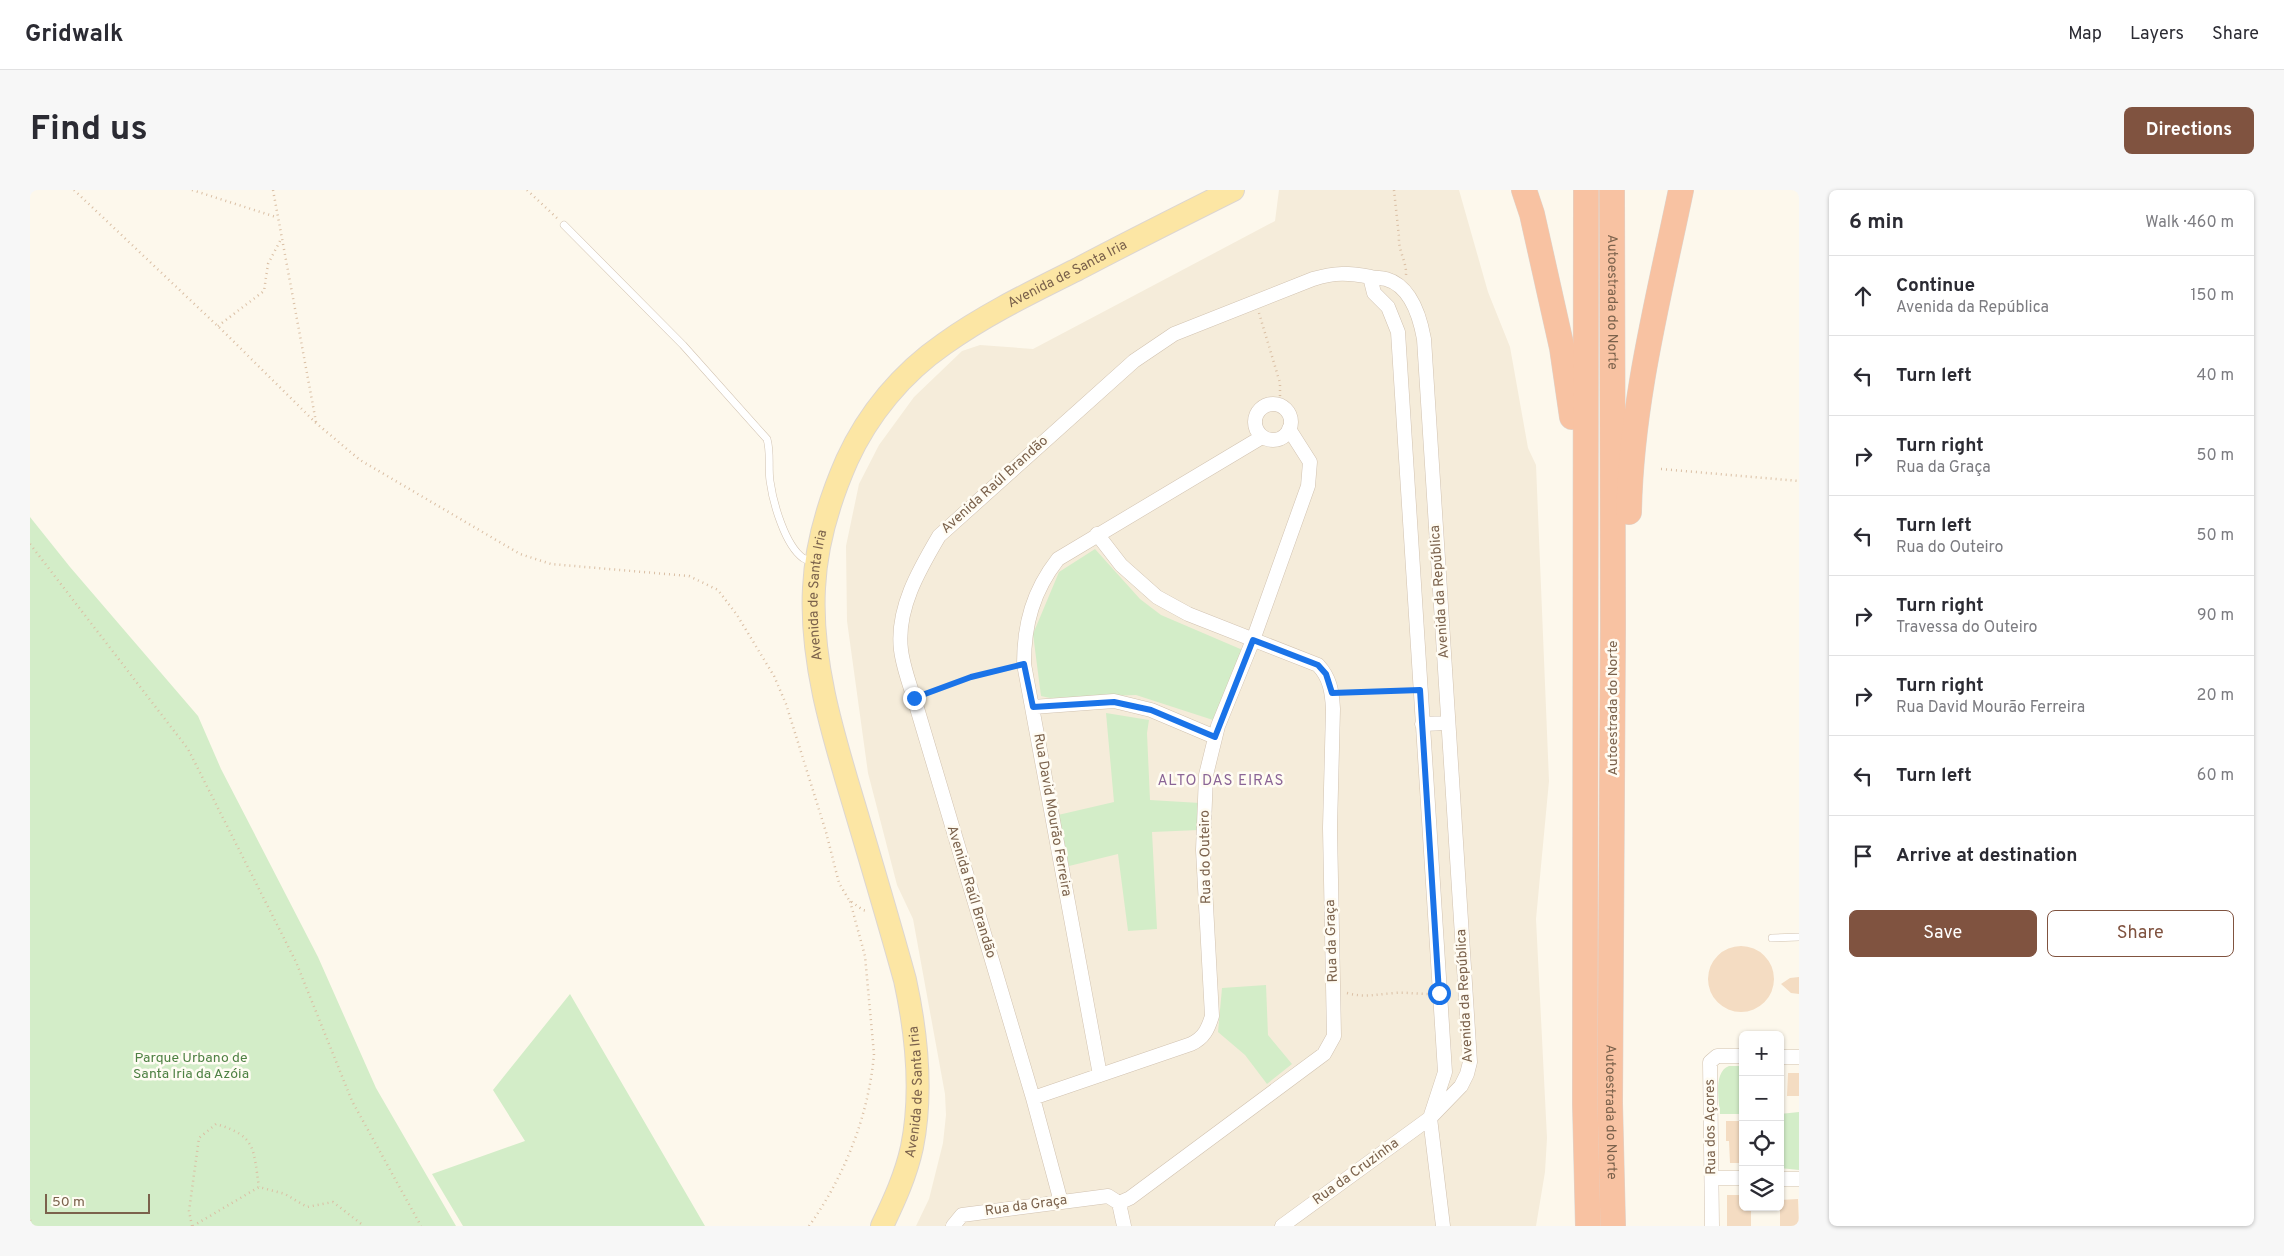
<!DOCTYPE html>
<html lang="en">
<head>
<meta charset="utf-8">
<style>
	:root { --surface:#fff; --page:#f7f7f7; --text:#2b2b33; --muted:#7c7c81; --line:#e1e1e2; --accent:#805340 }
	body { margin:0; font-family:Overpass,sans-serif; background:var(--page); color:var(--text) }
	.controls { position:absolute; right:15px; bottom:15px; display:grid; overflow:hidden; border-radius:8px; box-shadow:0 1px 4px #0004 }
	.controls button { width:45px; height:45px; display:grid; place-items:center; padding:0; border:0; border-bottom:1px solid var(--line); background:var(--surface); color:var(--text); font:25px sans-serif }
	.scale { position:absolute; left:15px; bottom:12px; width:105px; box-sizing:border-box; padding-left:5px; border:2px solid #7b624c; border-top:0; font-size:14px; line-height:18px; white-space:nowrap; color:#7b624c; -webkit-text-stroke:4px #fffcf3; paint-order:stroke }
	.stop { position:absolute; width:15px; height:15px; margin:-11px; border:4px solid #1a73e8; border-radius:50%; background:#fff }
	.stop.end { background:#1a73e8; border-color:#fff; box-shadow:0 1px 5px #0008 }
	.list { margin:0; padding:0; list-style:none }
	h2 { display:flex; justify-content:space-between; align-items:center; height:65px; margin:0; padding:0 20px; font-size:21px }
	h2 small { font-size:16px; font-weight:400; color:var(--muted) }
	.list li { display:grid; grid-template-columns:32px 1fr auto; gap:15px; align-items:center; box-sizing:border-box; height:80px; padding:0 20px; border-top:1px solid var(--line) }
	.list b { display:block; font-size:19px; white-space:nowrap }
	.list p { margin:0; font-size:16px; white-space:nowrap; color:var(--muted) }
	.list em { font-size:16px; font-style:normal; color:var(--muted) }
	.actions { display:flex; gap:10px; padding:15px 20px }
	.actions a { flex:1; padding:11px 0; border:1px solid var(--accent); border-radius:8px; text-align:center; font-size:18px; color:var(--accent) }
	.actions .main { background:var(--accent); color:#fff }
	.icon { flex:none; width:28px; height:28px; fill:none; stroke:currentColor; stroke-width:2; stroke-linecap:round; stroke-linejoin:round }
	.map { position:relative; flex:none; width:1769px; height:1036px; overflow:hidden; border-radius:8px }
	header { display:flex; align-items:center; gap:30px; box-sizing:border-box; height:70px; padding:0 25px; background:var(--surface); border-bottom:1px solid var(--line) }
	header strong { font-size:24px }
	nav { display:flex; gap:28px; margin-inline-start:auto; font-size:18px }
	.intro { display:flex; align-items:center; justify-content:space-between; box-sizing:border-box; height:120px; padding:0 30px }
	h1 { margin:0; font-size:35px }
	.button { padding:12px 22px; border-radius:8px; background:var(--accent); color:#fff; font-size:18px; font-weight:700 }
	main { display:flex; gap:30px; padding:0 30px }
	aside { flex:1; background:var(--surface); border-radius:8px; box-shadow:0 1px 4px #0004 }
	.map>svg:first-child { display:block }
</style>
</head>
<body>
<header>
<strong>Gridwalk</strong>
<nav><a>Map</a><a>Layers</a><a>Share</a></nav>
</header>
<div class="intro"><h1>Find us</h1><a class="button">Directions</a></div>
<main>
<div class="map">
<svg width="1769" height="1036" viewBox="0 0 1769 1036">
	<rect width="100%" height="100%" fill="#fdf8ec"/>
	<path fill="#f5ecda" d="M1249,0H1429L1458,102L1480,157L1498,258L1506,275L1519,591L1506,729L1517,948L1515,982L1506,1036H886L899,1009L913,953L916,925L915,904L883,729L867,695L838,583L817,431L816,356L829,294L849,255L884,207L932,161L950,155L1003,159L1245,31Z"/>
	<path fill="#d3edc8" d="M0,327L40,377L168,526L191,579L288,767L346,898L426,1036H0Z
		M1065,359L1110,409L1131,425L1215,461L1183,530L1106,505L1020,508L1011,506L1003,444L1029,382Z
		M1076,523L1119,530L1117,543L1120,610L1170,613L1169,640L1122,642L1127,739L1098,741L1088,664L1039,676L1028,625L1084,612Z
		M1236,795L1238,845L1262,874L1237,894L1215,865L1188,842L1192,798Z
		M540,804L675,1036H433L402,984L495,951L463,900Z
		M1699,876H1713V924H1690C1689,910 1683,882 1699,876Z
		M1769,922V980L1750,978V924Z"/>
	<path fill="#f4dcc2" d="M1678 789a33 33 0 1 1 66 0a33 33 0 1 1-66 0Z
		M1769,787V804L1761,803L1751,794L1760,788Z
		M1758,883H1769V906H1757Z
		M1696,931H1713V973H1700L1699,951H1696Z
		M1697,1005H1713V1017H1721V1036H1697Z
		M1768,1009L1769,1036H1750V1010Z"/>
	<g fill="none" stroke-linecap="round" stroke-linejoin="round">
		<g stroke="#d1c2b0" stroke-width="8">
			<path id="lane" d="M534,35L653,155L737,249C741,263 738,277 740,291C743,313 755,355 773,368C776,370 781,371 784,371
				M1742,748L1769,747"/>
		</g>
		<g stroke="#d1c2b0" stroke-width="15">
			<path id="street" d="M1340,87L1344,103L1358,117L1368,142L1415,882L1400,928L1413,1036
				M1225 232a18 18 0 1 1 36 0a18 18 0 1 1-36 0Z
				M1003,517L1084,511L1121,520L1185,547
				M1392,534L1418,533
				M1750,867H1769
				M1070,885L994,474C994,434 1003,401 1028,369L1232,247
				M1003,908L1161,854C1174,848 1178,839 1182,826L1173,660L1176,585L1188,536L1223,450L1278,296L1280,272L1259,239
				M1682,988H1713
				M1750,989H1769
				M1031,1012L1003,908L884,508C879,493 873,476 871,460C866,419 889,380 909,346L1104,171L1144,144L1283,89C1306,82 1318,83 1341,87C1346,88 1351,88 1356,89C1381,96 1390,127 1394,149L1440,872L1437,884L1431,896L1400,928L1252,1036
				M1089,1013L1094,1036
				M923,1036L932,1025L1078,1006L1089,1013L1100,1008L1294,864L1304,846L1300,638L1303,519C1302,501 1300,488 1288,475L1158,424L1127,407L1091,375L1067,344
				M1682,1036L1680,872L1687,866H1713"/>
		</g>
		<g stroke="#ddd6d0" stroke-width="24">
			<g id="primary">
				<path id="s1" d="M852,1036C864,1011 876,985 882,957C893,902 887,845 875,790C859,732 842,675 825,618C804,548 780,473 784,398C786,353 799,311 817,270C838,224 872,183 914,154C956,124 1002,102 1048,79C1099,52 1151,26 1203,0"/>
			</g>
		</g>
		<g stroke="#ddd6d0" stroke-width="26">
			<g id="highway">
				<path d="M1494,0L1502,24L1532,158L1542,227"/>
				<path d="M1556,0L1555,914L1558,1036"/>
				<path id="s2" d="M1582,0L1583,437L1580,913L1583,1036"/>
				<path d="M1599,322C1601,213 1629,106 1651,0"/>
			</g>
		</g>
		<path stroke="#dabfa4" stroke-width="2.5" stroke-dasharray="1 4" stroke-linecap="butt" d="M44,0L195,143L286,233L330,270L490,364L521,374L659,386L688,400L707,425L744,486L756,514L796,642L809,693L819,710L833,720L837,721
			M162,0L246,27
			M243,0L286,232
			M497,0L527,28
			M1364,0L1369,47C1368,61 1377,72 1376,85
			M1229,123L1250,193V216
			M188,136L234,101L238,74L250,51
			M1631,279L1769,291
			M0,354L158,559L266,772L322,911L391,1036
			M1314,502L1378,500
			M897,503L941,487L982,477
			M1317,803C1334,808 1348,804 1365,803C1376,802 1387,804 1398,804
			M0,1030L2,1036
			M162,1036L159,1021L169,948L186,934C227,946 223,959 229,997
			M163,1036L229,997L255,1004L277,1017L303,1012L334,1036
			M779,1036C815,986 839,924 844,864L835,766L820,711"/>
		<use href="#lane" stroke="#fff" stroke-width="7"/>
		<use href="#street" stroke="#fff" stroke-width="14"/>
		<use href="#primary" stroke="#fce6a4" stroke-width="22"/>
		<use href="#highway" stroke="#f8c2a2" stroke-width="25"/>
	</g>
	<g fill="none" stroke-linecap="round" stroke-linejoin="round">
		<path stroke="#1a73e8" stroke-width="6" d="M884,508L941,487L994,474L1003,517L1084,512L1121,520L1185,547L1223,450L1288,475L1296,484L1302,503L1390,500L1409,803"/>
	</g>
	<g text-anchor="middle" dominant-baseline="central" stroke-width="5" stroke-linejoin="round" paint-order="stroke">
		<g font-size="14" fill="#7b624c" stroke="#fffcf3">
			<text stroke="none"><textPath href="#s1" startOffset="1085">Avenida de Santa Iria</textPath></text>
			<text stroke="none"><textPath href="#s2" startOffset="112">Autoestrada do Norte</textPath></text>
			<text transform="translate(965 295) rotate(-42)">Avenida Raúl Brandão</text>
			<text transform="translate(1410 402) rotate(-94)">Avenida da República</text>
			<text stroke="none"><textPath href="#s1" startOffset="650">Avenida de Santa Iria</textPath></text>
			<text transform="translate(1583 518) rotate(-90)">Autoestrada do Norte</text>
			<text transform="translate(1022 625) rotate(80)">Rua David Mourão Ferreira</text>
			<text transform="translate(1176 667) rotate(-91)">Rua do Outeiro</text>
			<text transform="translate(941 702) rotate(73)">Avenida Raúl Brandão</text>
			<text transform="translate(1302 751) rotate(-92)">Rua da Graça</text>
			<text transform="translate(1435 806) rotate(-93)">Avenida da República</text>
			<text stroke="none"><textPath href="#s1" startOffset="140">Avenida de Santa Iria</textPath></text>
			<text stroke="none"><textPath href="#s2" startOffset="922">Autoestrada do Norte</textPath></text>
			<text transform="translate(1681 937) rotate(-91)">Rua dos Açores</text>
			<text transform="translate(1326 982) rotate(-36)">Rua da Cruzinha</text>
			<text transform="translate(996 1016) rotate(-8)">Rua da Graça</text>
		</g>
		<g font-size="14" fill="#4e8143" stroke="#fffcf3">
			<text x="161" y="868">Parque Urbano de<tspan x="161" dy="16">Santa Iria da Azóia</tspan></text>
		</g>
		<g font-size="15" letter-spacing="1" fill="#8b6596" stroke="#fffcf3">
			<text x="1191" y="591">ALTO DAS EIRAS</text>
		</g>
	</g>
</svg>
<div class="controls">
<button>+</button>
<button>−</button>
<button><svg class="icon" aria-label="locate" viewBox="0 0 24 24"><circle cx="12" cy="12" r="6"/><path d="M12 2v4M12 18v4M2 12h4M18 12h4"/></svg></button>
<button><svg class="icon" aria-label="layers" viewBox="0 0 24 24"><path d="M12 4l9 5-9 5-9-5zM3 14l9 5 9-5"/></svg></button>
</div>
<div class="scale">50 m</div>
<div class="stop" style="left:1409px;top:803px"></div>
<div class="stop end" style="left:884px;top:508px"></div>
</div>
<aside>
<h2>6 min<small>Walk · 460 m</small></h2>
<ul class="list">
<li><svg class="icon" aria-label="ahead" viewBox="0 0 24 24"><path d="M12 20V5M6 11l6-6 6 6"/></svg><div><b>Continue</b><p>Avenida da República</p></div><em>150 m</em></li>
<li><svg class="icon" aria-label="left" viewBox="0 0 24 24"><path d="M17 20v-9H6M10 6l-5 5 5 5"/></svg><div><b>Turn left</b></div><em>40 m</em></li>
<li><svg class="icon" aria-label="right" viewBox="0 0 24 24"><path d="M7 20v-9h11M14 6l5 5-5 5"/></svg><div><b>Turn right</b><p>Rua da Graça</p></div><em>50 m</em></li>
<li><svg class="icon" aria-label="left" viewBox="0 0 24 24"><path d="M17 20v-9H6M10 6l-5 5 5 5"/></svg><div><b>Turn left</b><p>Rua do Outeiro</p></div><em>50 m</em></li>
<li><svg class="icon" aria-label="right" viewBox="0 0 24 24"><path d="M7 20v-9h11M14 6l5 5-5 5"/></svg><div><b>Turn right</b><p>Travessa do Outeiro</p></div><em>90 m</em></li>
<li><svg class="icon" aria-label="right" viewBox="0 0 24 24"><path d="M7 20v-9h11M14 6l5 5-5 5"/></svg><div><b>Turn right</b><p>Rua David Mourão Ferreira</p></div><em>20 m</em></li>
<li><svg class="icon" aria-label="left" viewBox="0 0 24 24"><path d="M17 20v-9H6M10 6l-5 5 5 5"/></svg><div><b>Turn left</b></div><em>60 m</em></li>
<li><svg class="icon" aria-label="arrive" viewBox="0 0 24 24"><path d="M6 21V4h12l-3 4 3 4H6"/></svg><div><b>Arrive at destination</b></div></li>
</ul>
<div class="actions"><a class="main">Save</a><a>Share</a></div>
</aside>
</main>
</body>
</html>
